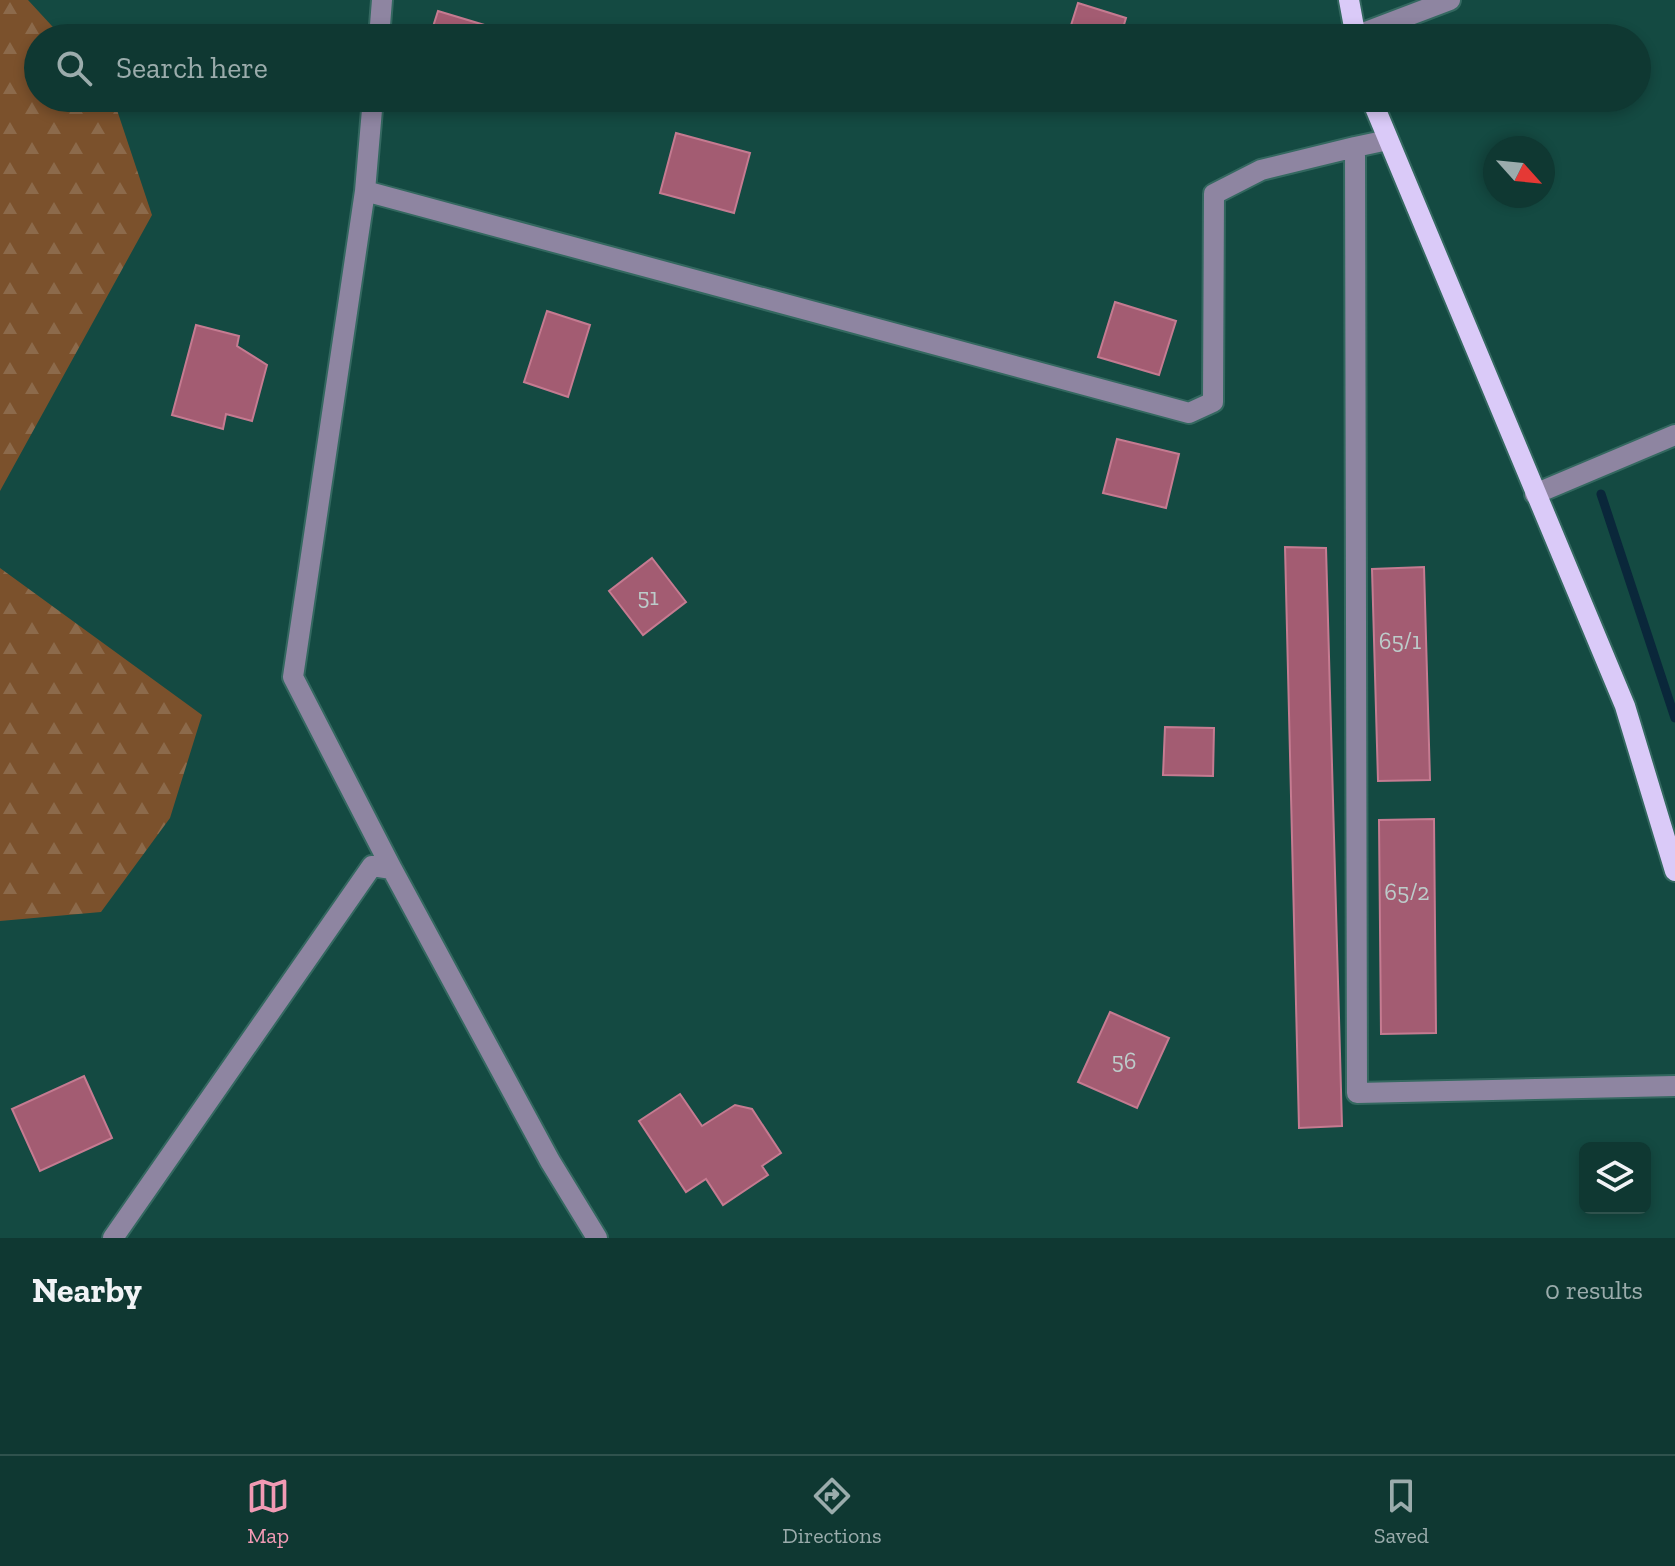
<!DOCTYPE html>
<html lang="en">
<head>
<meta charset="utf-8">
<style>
	:root { --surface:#0f3832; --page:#1d433e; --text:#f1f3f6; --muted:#9bacac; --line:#2f524d; --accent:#f19ab4 }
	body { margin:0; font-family:"Zilla Slab",serif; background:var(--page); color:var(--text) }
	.controls { position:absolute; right:24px; bottom:24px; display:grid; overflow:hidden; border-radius:12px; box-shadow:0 4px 12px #0003 }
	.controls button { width:72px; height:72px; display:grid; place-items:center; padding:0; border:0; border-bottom:2px solid var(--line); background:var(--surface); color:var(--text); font:40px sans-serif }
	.compass { position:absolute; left:1483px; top:136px; width:72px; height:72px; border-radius:50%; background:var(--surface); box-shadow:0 4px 12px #0003; rotate:117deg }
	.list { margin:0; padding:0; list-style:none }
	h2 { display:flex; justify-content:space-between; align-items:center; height:104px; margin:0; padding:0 32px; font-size:34px }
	h2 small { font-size:26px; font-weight:400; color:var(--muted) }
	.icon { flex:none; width:44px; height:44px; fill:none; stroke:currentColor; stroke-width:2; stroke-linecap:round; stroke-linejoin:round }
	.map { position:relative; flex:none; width:1675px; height:1238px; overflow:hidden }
	.search { position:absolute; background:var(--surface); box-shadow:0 4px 12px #0003; left:24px; right:24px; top:24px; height:88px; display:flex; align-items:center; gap:20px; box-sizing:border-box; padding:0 28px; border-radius:44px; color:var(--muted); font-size:30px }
	.sheet { height:216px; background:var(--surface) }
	nav { display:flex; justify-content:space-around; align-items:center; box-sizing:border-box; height:112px; border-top:2px solid var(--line); background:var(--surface); font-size:22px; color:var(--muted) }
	nav a { display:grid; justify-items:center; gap:4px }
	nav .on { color:var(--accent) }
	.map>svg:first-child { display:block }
</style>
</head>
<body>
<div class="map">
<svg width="1675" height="1238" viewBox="0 0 1675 1238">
	<defs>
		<pattern id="forest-firs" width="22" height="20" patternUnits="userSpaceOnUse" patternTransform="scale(2)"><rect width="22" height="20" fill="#7b512c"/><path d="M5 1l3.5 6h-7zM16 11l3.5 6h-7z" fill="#8c6a4b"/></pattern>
	</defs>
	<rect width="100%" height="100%" fill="#144a42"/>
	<path fill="url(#forest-firs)" d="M0,0H28L63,38H38V98H113L152,215L0,491Z
		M0,568L202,715L170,818L101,912L0,921Z"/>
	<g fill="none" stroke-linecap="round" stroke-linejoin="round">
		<path stroke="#0a273a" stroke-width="9" d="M1601,494L1675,718"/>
	</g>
	<path fill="#a35c72" stroke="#c57b91" stroke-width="2" d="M1078,3L1126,18L1120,38H1067Z
		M438,11L501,30L498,38H413L415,31L430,36Z
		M676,133L750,153L734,213L660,193Z
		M1115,302L1176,321L1159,375L1098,357Z
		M547,311L590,325L568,397L524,382Z
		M196,325L239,336L237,346L267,365L252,421L226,414L223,429L172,415Z
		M1117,439L1179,454L1166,508L1103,493Z
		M1285,547L1326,548L1342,1126L1299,1128Z
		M652,558L686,602L643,635L609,591Z
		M1424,567L1430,780L1378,781L1372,569Z
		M1165,727L1214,728L1213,776L1163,775Z
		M1434,819L1436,1033L1381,1034L1379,820Z
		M1110,1012L1169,1038L1137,1108L1078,1082Z
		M84,1076L112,1138L40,1171L12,1109Z
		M680,1094L702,1126L735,1105L752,1109L781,1153L762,1166L768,1175L723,1205L706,1179L686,1192L639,1121Z"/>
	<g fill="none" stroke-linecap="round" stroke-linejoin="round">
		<g stroke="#346860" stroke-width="24">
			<path id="minor" d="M1355,36L1450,0
				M379,38L382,0
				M373,98L365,191L1189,413L1213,402L1214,194L1261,170L1355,147L1388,140
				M1355,147L1357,1093L1675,1086
				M365,191L293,677L392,869
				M1535,494L1675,435
				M113,1238L372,866L392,869L550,1161L597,1238"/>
		</g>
		<g stroke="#346860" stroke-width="24">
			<path id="major" d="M1349,0L1356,38
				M1371,98L1625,706L1675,871"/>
		</g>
		<use href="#minor" stroke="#8e85a1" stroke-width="20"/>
		<use href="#major" stroke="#dacaf8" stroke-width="20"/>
	</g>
	<g text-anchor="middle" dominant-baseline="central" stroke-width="6" stroke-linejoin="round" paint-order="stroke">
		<g font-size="24" fill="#bcccca">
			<text x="648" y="596">51</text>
			<text x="1400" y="640">65/1</text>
			<text x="1407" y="891">65/2</text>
			<text x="1124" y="1060">56</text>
		</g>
	</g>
</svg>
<div class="controls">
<button><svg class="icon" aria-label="layers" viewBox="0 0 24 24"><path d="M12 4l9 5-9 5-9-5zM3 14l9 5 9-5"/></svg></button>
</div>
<svg class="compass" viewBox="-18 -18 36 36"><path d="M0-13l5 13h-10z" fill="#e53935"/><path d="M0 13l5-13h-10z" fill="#9bacac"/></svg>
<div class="search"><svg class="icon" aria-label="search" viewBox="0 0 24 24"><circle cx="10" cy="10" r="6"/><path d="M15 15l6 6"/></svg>Search here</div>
</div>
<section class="sheet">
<h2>Nearby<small>0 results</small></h2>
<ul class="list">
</ul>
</section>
<nav>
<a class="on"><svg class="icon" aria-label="map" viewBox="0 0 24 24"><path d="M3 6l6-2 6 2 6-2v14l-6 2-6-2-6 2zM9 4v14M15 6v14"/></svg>Map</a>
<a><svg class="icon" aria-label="directions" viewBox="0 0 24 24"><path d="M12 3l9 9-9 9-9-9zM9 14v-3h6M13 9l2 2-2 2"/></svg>Directions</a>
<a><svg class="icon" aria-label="saved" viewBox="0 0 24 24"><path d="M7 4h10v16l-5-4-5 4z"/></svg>Saved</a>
</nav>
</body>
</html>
